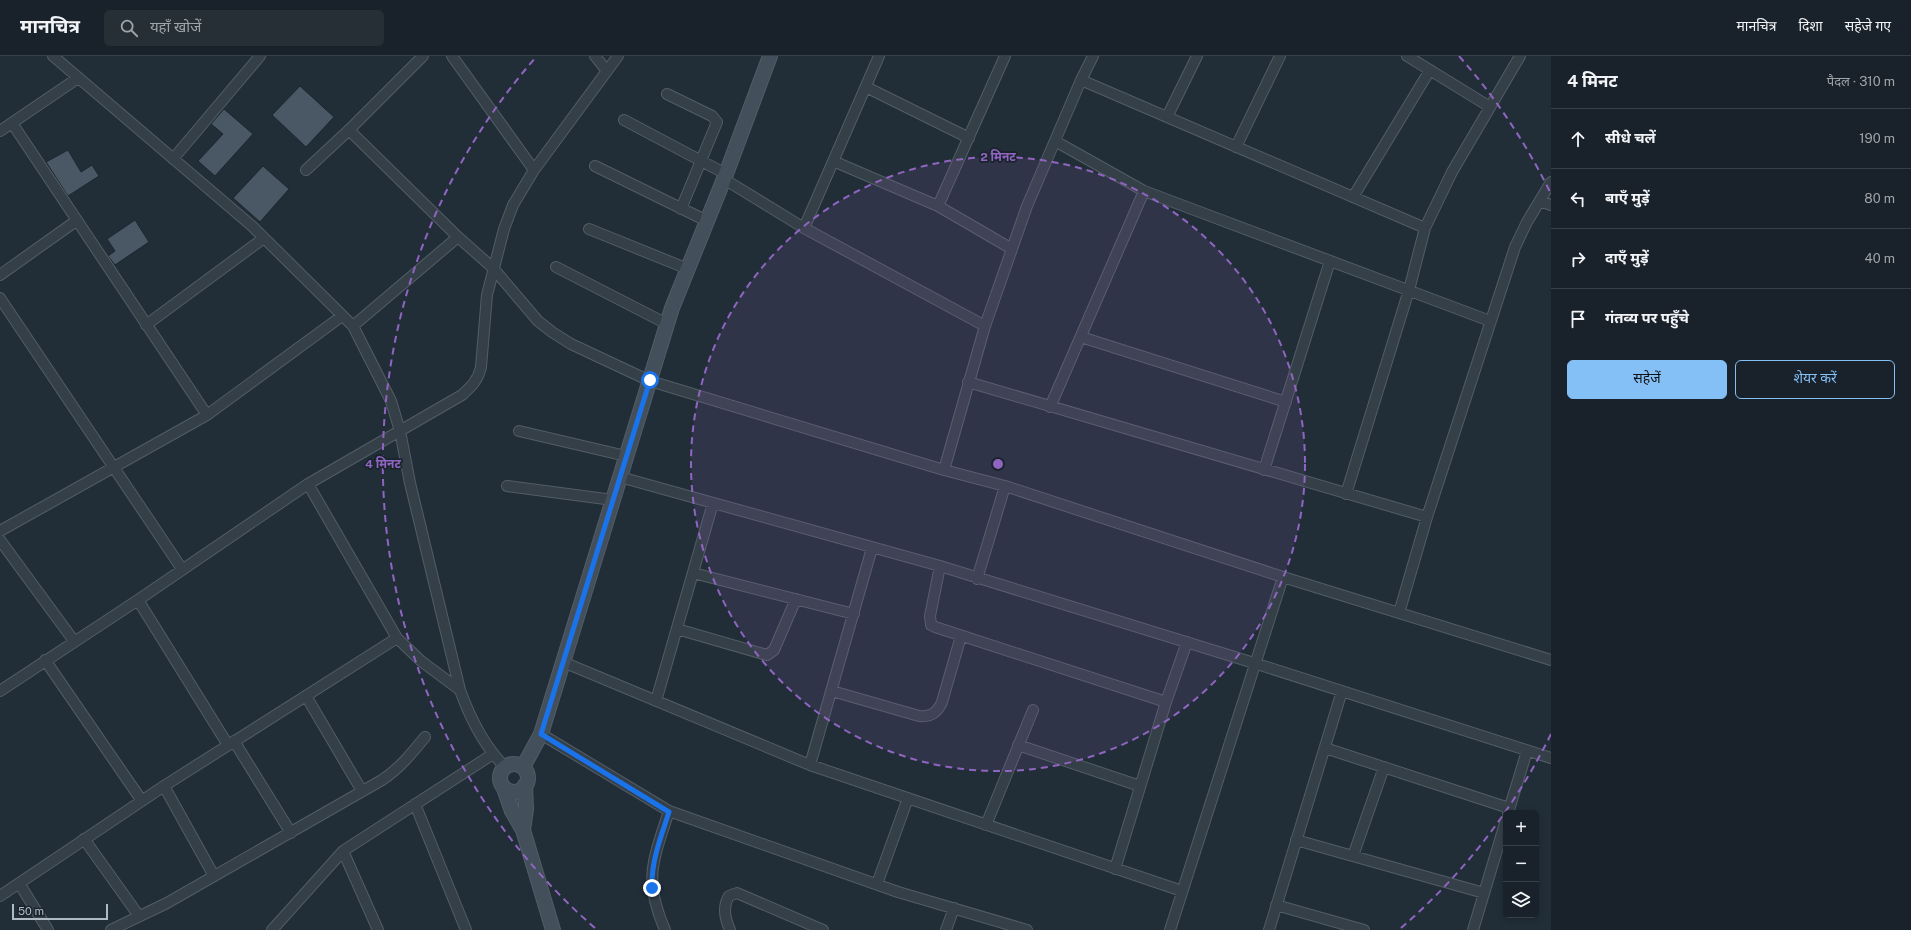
<!DOCTYPE html>
<html lang="hi">
<head>
<meta charset="utf-8">
<style>
	:root { --surface:#19222a; --page:#262f36; --text:#f1f3f6; --muted:#9fa4a8; --line:#373f47; --accent:#84bff5 }
	body { margin:0; font-family:"Public Sans","Noto Sans Devanagari",sans-serif; background:var(--page); color:var(--text) }
	.controls { position:absolute; right:12px; bottom:12px; display:grid; overflow:hidden; border-radius:6px; box-shadow:0 2px 6px #0003 }
	.controls button { width:36px; height:36px; display:grid; place-items:center; padding:0; border:0; border-bottom:1px solid var(--line); background:var(--surface); color:var(--text); font:20px sans-serif }
	.scale { position:absolute; left:12px; bottom:10px; width:96px; box-sizing:border-box; padding-left:4px; border:2px solid #afbac5; border-top:0; font-size:11px; line-height:14px; white-space:nowrap; color:#afbac5; -webkit-text-stroke:3px #1a242d; paint-order:stroke }
	.stop { position:absolute; width:12px; height:12px; margin:-9px; border:3px solid #1a73e8; border-radius:50%; background:#fff }
	.stop.end { background:#1a73e8; border-color:#fff; box-shadow:0 1px 4px #0008 }
	.list { margin:0; padding:0; list-style:none }
	h2 { display:flex; justify-content:space-between; align-items:center; height:52px; margin:0; padding:0 16px; font-size:17px }
	h2 small { font-size:13px; font-weight:400; color:var(--muted) }
	.list li { display:grid; grid-template-columns:26px 1fr auto; gap:12px; align-items:center; box-sizing:border-box; height:60px; padding:0 16px; border-top:1px solid var(--line) }
	.list b { display:block; font-size:15px; white-space:nowrap }
	.list em { font-size:13px; font-style:normal; color:var(--muted) }
	.actions { display:flex; gap:8px; padding:12px 16px }
	.actions a { flex:1; padding:9px 0; border:1px solid var(--accent); border-radius:6px; text-align:center; font-size:14px; color:var(--accent) }
	.actions .main { background:var(--accent); color:#111 }
	.icon { flex:none; width:22px; height:22px; fill:none; stroke:currentColor; stroke-width:2; stroke-linecap:round; stroke-linejoin:round }
	.map { position:relative; flex:none; width:1551px; height:874px; overflow:hidden }
	header { display:flex; align-items:center; gap:24px; box-sizing:border-box; height:56px; padding:0 20px; background:var(--surface); border-bottom:1px solid var(--line) }
	header strong { font-size:19px }
	nav { display:flex; gap:22px; margin-inline-start:auto; font-size:14px }
	.search { width:280px; height:36px; background:var(--page); display:flex; align-items:center; gap:10px; box-sizing:border-box; padding:0 14px; border-radius:6px; color:var(--muted); font-size:15px }
	main { display:flex }
	aside { flex:1; background:var(--surface) }
	.map>svg:first-child { display:block }
</style>
</head>
<body>
<header>
<strong>मानचित्र</strong>
<div class="search"><svg class="icon" aria-label="search" viewBox="0 0 24 24"><circle cx="10" cy="10" r="6"/><path d="M15 15l6 6"/></svg>यहाँ खोजें</div>
<nav><a>मानचित्र</a><a>दिशा</a><a>सहेजे गए</a></nav>
</header>
<main>
<div class="map">
<svg width="1551" height="874" viewBox="0 0 1551 874">
	<rect width="100%" height="100%" fill="#212e38"/>
	<path fill="#495864" stroke="#1c262f" d="M300,30L334,61L306,91L272,59Z
		M224,53L253,78L215,120L198,105L223,78L211,68Z
		M68,94L81,116L92,109L99,120L68,140L46,106Z
		M263,110L289,133L260,166L233,142Z
		M135,164L149,186L115,209L108,200L115,195L107,183Z"/>
	<g fill="none" stroke-linecap="round" stroke-linejoin="round">
		<g stroke="#525d66" stroke-width="12">
			<path id="street" d="M53,0L252,170L353,270L391,345L400,375L410,427L460,634C470,662 484,690 505,711
				M452,0L534,114
				M595,0L607,15
				M1407,0L1490,51
				M1081,24L1425,172
				M866,31L969,82
				M667,38L712,60L717,66L681,153
				M1167,61L1197,0
				M624,64L726,118
				M12,67L207,359L342,260
				M349,74L458,181L493,212L538,265L552,276L571,288L650,325L944,414L1005,430L1283,521L1551,604
				M0,75L78,22
				M1055,85L1144,135L1490,265
				M1236,91L1280,0
				M173,103L260,0
				M833,105L938,150L1012,193
				M595,110L707,165
				M306,114L349,74L423,0
				M724,123L804,172L985,270
				M1353,141L1430,14
				M1540,145L1551,149
				M938,150L1005,0
				M804,172L879,0
				M589,173L688,213
				M556,211L667,268
				M0,219L76,165
				M0,242L182,513
				M146,269L264,182
				M353,270L458,181
				M1081,281L1286,346
				M968,326L1427,461
				M1050,351L1144,135
				M519,375L626,400
				M944,414L985,270L1027,150L1081,24L1093,0
				M1264,414L1330,205
				M620,421L940,510L1254,607L1551,702
				M308,428L397,582L421,605L460,634
				M507,430L613,444
				M1346,438L1409,234L1425,172L1452,116L1520,0
				M0,475L207,359
				M0,484L74,585
				M940,510L930,560L931,569L935,571L1166,646
				M693,517L854,558
				M977,523L1005,430
				M138,544L228,689
				M1399,557L1427,461L1515,191L1527,166L1551,126
				M677,573L767,599L774,594L796,543
				M45,604L142,745
				M563,606L810,709L1182,835
				M0,635L138,544L308,428L462,339C472,330 478,324 481,311L487,239L504,173L513,149L534,114L618,0
				M832,635L919,660C931,661 937,657 942,646L961,580
				M306,640L362,735
				M656,645L713,447
				M541,678L669,755L898,836L1027,874
				M234,685L291,777
				M1018,689L1140,730
				M1325,692L1509,752
				M810,709L872,492
				M164,730L214,820
				M415,748L466,874
				M1508,757L1527,695
				M986,769L1033,654
				M84,783L139,860
				M1296,784L1484,837
				M343,795L378,874
				M1353,800L1384,711
				M1115,813L1166,646L1187,586
				M19,827L48,874
				M877,828L908,742
				M0,840L164,730L397,582
				M1276,849L1364,874
				M111,874L167,847L382,724C399,713 412,697 425,681
				M272,874L343,795L493,698
				M665,874C643,823 653,805 669,755
				M730,874C725,863 722,851 729,840L737,837L823,874
				M946,874L954,852
				M1170,874L1283,521
				M1269,874L1342,635
				M1473,874L1506,764"/>
		</g>
		<g stroke="#525d66" stroke-width="16">
			<path id="secondary" d="M500 722a14 14 0 1 1 28 0a14 14 0 1 1-28 0Z
				M523,711L541,678L672,252L726,118L770,0
				M504,732L512,755L523,774L553,874
				M523,774L526,753L525,729"/>
		</g>
		<use href="#street" stroke="#353f48" stroke-width="10"/>
		<use href="#secondary" stroke="#434f5b" stroke-width="14"/>
	</g>
	<g fill="none" stroke-linecap="round" stroke-linejoin="round">
		<path stroke="#1a73e8" stroke-width="5" d="M650,324L541,678L669,756C661,781 651,805 652,832"/>
	</g>
	<circle cx="998" cy="408" r="307" fill="#9065c1" fill-opacity=".12"/>
	<g fill="none" stroke="#9065c1" stroke-width="2" stroke-dasharray="7 5">
		<circle cx="998" cy="408" r="307"/>
		<path d="M1551 678A615 615 0 0 1 1401 872M595 872A615 615 0 0 1 537 0M1459 0A615 615 0 0 1 1551 138"/>
	</g>
	<circle cx="998" cy="408" r="6" fill="#9065c1" stroke="#1a242d" stroke-width="2"/>
	<g font-size="12" text-anchor="middle" font-weight="bold" fill="#9065c1" stroke="#1a242d" stroke-width="3.5" stroke-linejoin="round" paint-order="stroke">
		<text x="998" y="105">2 मिनट</text>
		<text x="383" y="412">4 मिनट</text>
	</g>
</svg>
<div class="controls">
<button>+</button>
<button>−</button>
<button><svg class="icon" aria-label="layers" viewBox="0 0 24 24"><path d="M12 4l9 5-9 5-9-5zM3 14l9 5 9-5"/></svg></button>
</div>
<div class="scale">50 m</div>
<div class="stop" style="left:650px;top:324px"></div>
<div class="stop end" style="left:652px;top:832px"></div>
</div>
<aside>
<h2>4 मिनट<small>पैदल · 310 m</small></h2>
<ul class="list">
<li><svg class="icon" aria-label="ahead" viewBox="0 0 24 24"><path d="M12 20V5M6 11l6-6 6 6"/></svg><div><b>सीधे चलें</b></div><em>190 m</em></li>
<li><svg class="icon" aria-label="left" viewBox="0 0 24 24"><path d="M17 20v-9H6M10 6l-5 5 5 5"/></svg><div><b>बाएँ मुड़ें</b></div><em>80 m</em></li>
<li><svg class="icon" aria-label="right" viewBox="0 0 24 24"><path d="M7 20v-9h11M14 6l5 5-5 5"/></svg><div><b>दाएँ मुड़ें</b></div><em>40 m</em></li>
<li><svg class="icon" aria-label="arrive" viewBox="0 0 24 24"><path d="M6 21V4h12l-3 4 3 4H6"/></svg><div><b>गंतव्य पर पहुँचे</b></div></li>
</ul>
<div class="actions"><a class="main">सहेजें</a><a>शेयर करें</a></div>
</aside>
</main>
</body>
</html>
